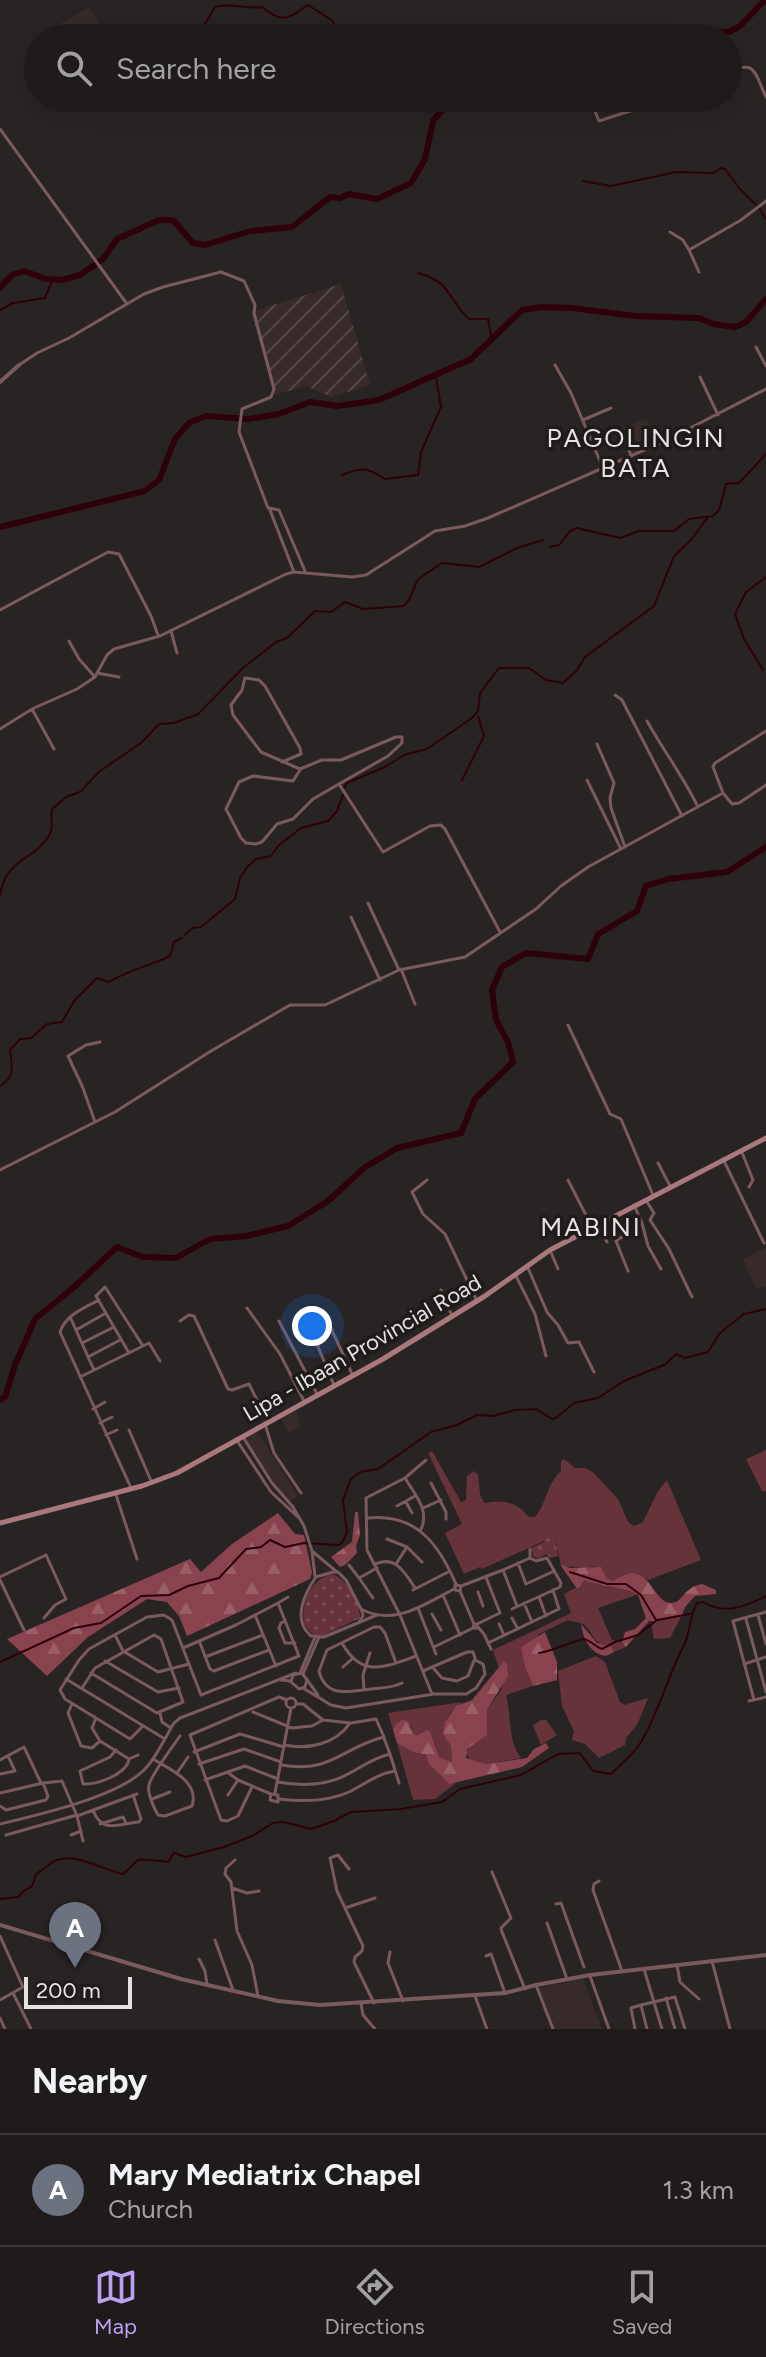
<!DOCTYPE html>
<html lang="en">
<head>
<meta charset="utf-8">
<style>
	:root { --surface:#1f1b1b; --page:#272424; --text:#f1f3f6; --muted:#a1a1a3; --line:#3c393a; --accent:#bca0f2 }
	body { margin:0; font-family:Figtree,sans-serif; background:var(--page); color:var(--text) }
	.scale { position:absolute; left:24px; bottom:20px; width:108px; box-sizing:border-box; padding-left:8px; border:4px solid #e5e2e2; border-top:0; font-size:22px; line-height:28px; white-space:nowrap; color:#e5e2e2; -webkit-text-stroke:6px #1f1b1b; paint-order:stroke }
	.you { position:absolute; left:312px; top:1326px; width:28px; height:28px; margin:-20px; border:6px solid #fff; border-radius:50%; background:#1a73e8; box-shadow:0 0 0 12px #1a73e833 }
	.badge { display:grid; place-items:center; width:52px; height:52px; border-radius:50%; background:var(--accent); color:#fff; font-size:26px; font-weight:700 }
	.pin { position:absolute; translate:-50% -66px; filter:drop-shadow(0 2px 4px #0008) }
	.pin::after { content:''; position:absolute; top:42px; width:28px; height:24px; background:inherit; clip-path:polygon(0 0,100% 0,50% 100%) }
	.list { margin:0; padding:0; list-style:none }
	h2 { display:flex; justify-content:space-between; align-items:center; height:104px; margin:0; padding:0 32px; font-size:34px }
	h2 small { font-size:26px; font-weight:400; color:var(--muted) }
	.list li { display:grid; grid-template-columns:52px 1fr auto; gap:24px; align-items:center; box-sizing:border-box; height:112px; padding:0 32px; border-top:2px solid var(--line) }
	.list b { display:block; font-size:30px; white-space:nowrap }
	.list p { margin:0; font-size:26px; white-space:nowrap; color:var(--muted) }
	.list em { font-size:26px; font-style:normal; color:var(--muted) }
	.icon { flex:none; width:44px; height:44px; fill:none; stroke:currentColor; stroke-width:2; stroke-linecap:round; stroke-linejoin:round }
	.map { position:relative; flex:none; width:766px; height:2029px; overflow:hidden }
	.search { position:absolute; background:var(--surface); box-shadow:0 8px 32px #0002; left:24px; right:24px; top:24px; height:88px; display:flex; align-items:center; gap:20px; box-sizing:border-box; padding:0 28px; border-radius:44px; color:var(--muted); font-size:30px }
	.sheet { height:216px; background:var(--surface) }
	nav { display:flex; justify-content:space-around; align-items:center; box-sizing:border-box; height:112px; border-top:2px solid var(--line); background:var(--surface); font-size:22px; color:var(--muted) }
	nav a { display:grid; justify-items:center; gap:4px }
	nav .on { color:var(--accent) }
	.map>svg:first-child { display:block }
</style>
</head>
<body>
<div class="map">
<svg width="766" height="2029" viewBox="0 0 766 2029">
	<defs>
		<pattern id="industrial-furrows" width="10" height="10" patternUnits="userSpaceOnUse" patternTransform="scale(2)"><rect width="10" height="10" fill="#362a2b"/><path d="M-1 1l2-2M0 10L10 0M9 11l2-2" fill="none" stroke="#534949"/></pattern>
		<pattern id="forest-firs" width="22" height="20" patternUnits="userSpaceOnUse" patternTransform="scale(2)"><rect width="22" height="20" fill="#89434e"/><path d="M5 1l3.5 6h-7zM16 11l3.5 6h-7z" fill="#9a5e67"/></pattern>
		<pattern id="park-dots" width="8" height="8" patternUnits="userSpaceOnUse" patternTransform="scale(2)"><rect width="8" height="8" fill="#66333a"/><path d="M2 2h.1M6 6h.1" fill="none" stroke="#7c5056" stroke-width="1.8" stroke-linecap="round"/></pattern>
	</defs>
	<rect width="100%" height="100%" fill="#292424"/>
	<path fill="#362a2b" d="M90,7L107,38H60L54,27Z
		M647,419L658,443L630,454L622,428Z
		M766,1248V1286L756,1289L743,1259Z
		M294,1408L300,1421L298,1423L300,1426L288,1433L280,1417Z
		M256,1429L298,1496L290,1502L279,1491L243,1436Z
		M583,1979L602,2029H554L538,1988Z"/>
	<path fill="url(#industrial-furrows)" d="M341,284L370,385L331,397L306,386L275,395L251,312Z"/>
	<path fill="#66333a" d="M766,1450V1491H762L746,1459Z
		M432,1451L461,1502L466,1500L467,1476L474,1471L478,1474L480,1494L484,1503C504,1500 515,1501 529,1517H535C548,1501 545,1487 561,1471V1461L564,1459L575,1468H585L594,1473L618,1499L628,1522L634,1526L643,1522L658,1491L667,1480L701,1560L648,1580C636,1575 625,1573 614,1581L607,1579L594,1566L586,1568L561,1566L553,1528L542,1533L544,1541L482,1569L480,1567L464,1574L445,1533L462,1524L428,1453Z
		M583,1579C600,1586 618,1586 635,1593L636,1595L598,1608L612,1640L622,1642L626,1647L614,1652L611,1646C589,1643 596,1633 583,1624C578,1622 573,1622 568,1620L539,1634L523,1656L525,1667L533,1686L506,1695C512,1717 507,1739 521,1758L485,1764L471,1761L465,1752L474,1742L487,1735V1710L502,1689L499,1668L493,1650L571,1613L564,1594L575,1588L579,1590Z
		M673,1615H682L670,1638L654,1639L651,1622L664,1620Z
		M596,1656L605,1662L620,1702L624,1705L648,1698L637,1725L626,1738L625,1745L599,1758L585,1744L572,1740L574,1731L562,1706L558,1671Z
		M462,1702L451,1712L445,1722L444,1734L451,1746L452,1762L439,1757L432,1737L414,1734L411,1725L393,1730L388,1713Z
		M541,1720H546L557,1735L541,1745L533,1725Z
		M397,1743L413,1752L425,1755C432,1765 442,1784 456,1783L435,1799L413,1800Z"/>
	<path fill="url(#forest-firs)" d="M355,1512H358L360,1535L356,1546L357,1553L345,1565L340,1567L331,1557L352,1542Z
		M278,1513L295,1534L304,1535L312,1572L310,1579L187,1636L179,1616L167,1602L147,1599L88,1637L47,1676L7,1639L190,1559L201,1572L232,1544Z
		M563,1565L570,1568L601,1567L607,1579L614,1581C649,1556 652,1602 670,1603C680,1604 683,1593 690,1589C693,1586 698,1585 702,1584L716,1590V1594L695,1596L685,1607L682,1615C670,1614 662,1622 649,1621L626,1647L622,1642L625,1632L635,1629L646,1618L638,1595C623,1586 601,1587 584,1580L578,1590L561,1566Z
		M581,1624L597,1643L611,1646L614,1652L606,1656C590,1654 583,1638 581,1624Z
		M545,1632L557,1662V1680L533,1686L525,1667L521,1647Z
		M504,1661L507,1664L508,1676L487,1710V1735L467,1749L466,1758L485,1764L527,1758L534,1749L546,1743L549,1748L522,1767L449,1784L429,1764L426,1755L413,1752L397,1743L393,1730L396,1724L402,1720L408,1721L414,1734L418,1735L427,1730L430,1732L439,1757L452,1762L451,1746L443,1734L445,1722L456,1706L472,1700Z"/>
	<path fill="url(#park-dots)" d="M553,1527L558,1556L550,1558L547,1554L538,1559L534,1557L531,1548L544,1542L542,1533Z
		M332,1574C347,1578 360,1603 360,1618L324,1635H313L304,1624C301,1602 310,1580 332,1574Z"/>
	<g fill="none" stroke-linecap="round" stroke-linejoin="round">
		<path stroke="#2e000b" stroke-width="2" d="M184,38L199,34L215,7C232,2 246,10 262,7C284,25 288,18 308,5L333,21L339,38
			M169,98L171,106
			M380,98C401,104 423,100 442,110
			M583,181L611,186L676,172L714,173L721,168L725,169L740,189L756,205
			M759,208L766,219
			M418,273C451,281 448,300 469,319H488L491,335L494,339
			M0,310L13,303L45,298L53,279
			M342,475C362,467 367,467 385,479L418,475L421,452L441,407L436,377
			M550,547L559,545L570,531L577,528L620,538L639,531H674L689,519L713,516L719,510L726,484L739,483L766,454
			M763,670L744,639L735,614L746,592L766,577
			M462,780L484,736L478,716
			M344,788L347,783L385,767L404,755L427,749L472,718L478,711L480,693L499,668H529L546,680L563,683L577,670L585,657L654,606L674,556L691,540L708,517
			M0,895C6,857 35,861 50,834C54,826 50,818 52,809L66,797L80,792L100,771L141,743L159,724L174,723L198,714L244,667L276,642L287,638L315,611L331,612L345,602L363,609L404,606L409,600L418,579L442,563L479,567L517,548L543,540
			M185,935L192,928L201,927L235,899L240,878L247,867L256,859L271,856L279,845L301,828L328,821L337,811L343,795
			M0,1086C16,1076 12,1067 10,1050L20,1039L31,1038L47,1024L62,1022L74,1001L97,978L109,982C128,970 150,966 170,956L174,942L182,938
			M570,1572L607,1584H626L641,1595L656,1620
			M539,1653C549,1652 579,1639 584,1639C590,1640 596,1647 602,1649L615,1642L638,1635L657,1620L690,1614
			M0,1662L74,1628L101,1623L141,1596L169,1595L188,1586L219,1578L246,1549L261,1547L270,1540L285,1547L304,1543L338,1545L342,1543L347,1532L343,1500L351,1479L360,1472L378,1469L431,1432L457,1425L477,1415L493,1416L515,1410L536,1409L552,1419L556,1418L574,1403L598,1398L624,1381L666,1364L676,1354L685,1358L708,1352L720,1333L744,1314L766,1309
			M0,1899L19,1897L21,1893L32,1886L36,1874C42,1871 49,1863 57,1860C78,1853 103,1870 123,1874L138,1860C141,1859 166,1861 168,1862L174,1853L186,1857L224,1847L252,1836L273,1823L284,1822L311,1829L334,1821L351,1812L401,1809L442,1802L460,1789L521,1775L558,1754L580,1753L593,1771L611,1774C620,1765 635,1753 641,1742C659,1712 668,1676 684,1645C691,1631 689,1616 697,1603L703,1602C726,1615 744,1607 766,1596"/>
		<path stroke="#2e000b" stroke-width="6" d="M662,38L690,31L729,32L740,26L765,0
			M0,288L12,275L24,271L46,279L62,280L80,275L103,259L117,239L159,220H173L193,243L205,245L250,231L292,227L330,197L340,198L349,194L377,199L411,183L425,159L433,121L452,98
			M0,527L145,491L159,480L175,439L189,423L206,416L249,419L279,414L310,402L337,406L379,400L471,359L522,310L541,307L572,308L635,316L699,318L713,324L735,327L746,322L766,299
			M0,1400L5,1397L15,1365L35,1319L73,1288L117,1247L143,1257L176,1258L210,1239L246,1236L288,1226L328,1201L364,1168L397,1148L461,1133L475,1099L513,1062L508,1042L496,1020L492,990L502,967L526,953L588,959L598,934L637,911L646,886L668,879L727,872L766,847"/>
		<path stroke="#7a5a5d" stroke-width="3" d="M728,73C756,58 755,74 766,97
			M592,104L599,121L670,98
			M0,129L127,304
			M670,232L683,240L689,250
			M699,272L689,250L741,220L766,201
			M756,347L766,366
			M19,365L37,353L69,338L144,294L163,287L221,272L244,281L255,305L254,313L274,389L271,397L242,409L239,432L268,508L279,510L305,571
			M555,365L571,393L603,468
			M700,377L718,415
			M583,420L611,408
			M623,433L631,456
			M270,510L294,572
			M0,610L108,552L119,554L151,616L158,635
			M171,631L177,653
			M69,641L79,659L95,677
			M97,673L119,677
			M615,695L622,700L682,816
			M32,709L54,749
			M647,721C663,750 683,776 698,807
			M0,729L32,709L77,689L95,677L107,655L114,649L160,636L286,574L294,572L352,577L366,575L435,531L465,526L488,518L665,441L766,389
			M766,731L715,763L713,767L723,793L732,804L739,803L766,785
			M597,744L614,783L610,798L611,808L625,847
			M282,762L301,754L300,748L265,686L259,680L245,678L242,690L231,705L233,715L261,752L300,769L322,760H341L396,737H402V743L388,756L339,784L383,852L430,826L441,825L445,829L500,932
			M300,770L293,781L253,776L239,782L226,809L241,838L246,843L256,844L262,842L277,824L293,819L313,799L339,784
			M587,780L621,849
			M368,903L399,970
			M351,917L380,980
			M401,969L415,1004
			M568,1025L610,1114L621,1119L653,1195
			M95,1122L83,1088L68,1056L86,1045L100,1042
			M741,1150L753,1180L749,1187
			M723,1159L764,1243
			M658,1163L670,1186
			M0,1170L115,1112L211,1051L290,1005H325L399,970L465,957L536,909L561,886L588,867L723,793
			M427,1180L412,1192L423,1214L445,1234L477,1301
			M568,1180L592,1227
			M647,1202L654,1213L650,1220L669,1249L692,1297
			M642,1223L648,1246L661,1269
			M597,1224L607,1242
			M550,1250L558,1269
			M528,1268L547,1312L558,1325L568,1343L579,1342L594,1372
			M628,1271L616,1241L642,1223L634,1205
			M515,1274L535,1314L546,1356
			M441,1290L452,1316
			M99,1300C83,1308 65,1316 60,1332L131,1488
			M247,1308L280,1354L304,1401
			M71,1319L94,1370
			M180,1321L189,1315L194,1316L228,1389L232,1390L249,1384L268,1422
			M279,1321L317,1394
			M329,1324L353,1376
			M76,1330L106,1313
			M316,1342L334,1385
			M82,1343L114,1327
			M129,1353L96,1296L105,1287L143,1346
			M88,1357L120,1340
			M80,1377L149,1343L160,1361
			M93,1409L105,1402
			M100,1423L112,1417
			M265,1424L274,1453L301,1493
			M129,1430L152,1483
			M106,1435L117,1430
			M243,1437L272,1483L293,1507L304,1526L312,1551L315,1576
			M236,1439L271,1492L298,1517
			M426,1460L405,1478L366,1498L367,1550L400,1615L432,1694
			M405,1478C415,1495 431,1511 420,1531
			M431,1483L446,1512V1519
			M116,1495L137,1559
			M406,1502L412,1513
			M397,1506L415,1496
			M423,1508L441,1500
			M368,1518C417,1513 439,1545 456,1584
			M387,1539L407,1547L422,1562
			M530,1549V1558
			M312,1551L337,1572
			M518,1563L526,1584L552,1572
			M375,1564C396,1555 405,1573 415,1588
			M396,1564L407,1547
			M349,1565L359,1578
			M503,1570L530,1558L536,1561L547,1558L561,1583L560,1587L512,1609
			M0,1577L46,1555L66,1599L55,1605L44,1618
			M0,1580L24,1630
			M455,1585L461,1586L460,1591L455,1590Z
			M461,1586L503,1570L517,1606
			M413,1590L450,1571
			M460,1591L474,1624
			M478,1592L483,1606
			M443,1595L460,1635
			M539,1597L546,1616
			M373,1598L359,1578L377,1568
			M278,1603L288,1597
			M524,1603L532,1622
			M418,1608L436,1654
			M361,1609C394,1627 425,1604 454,1589
			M432,1614L441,1630
			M255,1615L276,1666
			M758,1615L766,1644
			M512,1618L518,1629
			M746,1619L766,1692
			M285,1621L281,1623L279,1628L285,1643H295
			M358,1623L363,1616L362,1611L346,1580L338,1572H333L316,1577C304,1594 292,1620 311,1636L324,1637L377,1615
			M477,1624L500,1613L486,1577
			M477,1624V1628H473L474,1624Z
			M499,1624L504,1635
			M478,1627L484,1634L491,1649
			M115,1635L123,1651L158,1672L189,1664
			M200,1643L210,1669L214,1671L269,1650
			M342,1643C362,1679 385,1667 416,1656
			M488,1643L559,1609L553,1590
			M434,1647L473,1628
			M205,1657L263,1635
			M105,1661L158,1692L179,1688
			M396,1663L385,1633L380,1627H374L327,1650L319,1671C326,1699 349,1691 371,1689C382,1688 392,1688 402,1683
			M744,1664L766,1657
			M343,1667L353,1658
			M423,1671L467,1652H473L475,1658L468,1676L457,1681L442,1678L434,1669
			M300,1673L315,1637
			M303,1674L319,1637
			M66,1679L165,1739
			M281,1680L290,1681L299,1689L305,1687L307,1679
			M291,1682L293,1675L302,1673L318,1695
			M82,1688L95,1668L154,1635L161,1639L183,1702L157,1713L91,1673
			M303,1688L331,1705L346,1708L434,1694H466L476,1688L485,1674L483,1664L475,1660
			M364,1690L363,1675L370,1653
			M286 1703a5 5 0 1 1 10 0a5 5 0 1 1-10 0Z
			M754,1700L733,1621L766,1612
			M749,1701L766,1697
			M72,1704L68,1713L81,1746L92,1748L100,1741
			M296,1704H303L323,1720
			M253,1712L292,1728L312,1726L323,1720L350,1723C336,1744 308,1750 285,1745
			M160,1713L162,1722L171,1728
			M96,1718L92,1728L100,1741L129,1759C127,1774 97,1785 83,1784L80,1771L110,1757L116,1750
			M143,1726L130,1739L65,1699L60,1690L79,1660L89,1649L147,1617L164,1615L172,1620L201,1695L299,1656L278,1603L236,1625L183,1648
			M194,1752L240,1734L284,1747
			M390,1754L399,1783
			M129,1759L138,1755
			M153,1759C169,1769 200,1781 192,1806L165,1816L158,1815C154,1808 147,1793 149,1785C151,1775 173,1746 180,1736
			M0,1760L24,1747L41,1783
			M199,1764L244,1749L281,1762
			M281,1765C332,1774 342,1747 384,1737L376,1719L351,1723
			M227,1772L238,1780L228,1795
			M177,1773L188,1757
			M0,1774L15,1771L8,1756
			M205,1780L245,1766L278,1779
			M238,1780L271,1794L278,1795V1802L270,1800L271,1794
			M277,1782C301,1786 327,1786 348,1774C363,1766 373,1758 390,1754L384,1738
			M252,1787L238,1816L227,1821L221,1820L190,1735L279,1697L287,1700
			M0,1793L43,1783
			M275,1793L291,1708
			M152,1799L170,1792
			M279,1799C303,1802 327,1802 349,1792C365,1784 377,1774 395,1771
			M0,1806L6,1810L46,1800L48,1796L43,1783L62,1781L77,1816L83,1841
			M93,1810C102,1834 117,1824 139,1822L141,1819L133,1795
			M77,1816L137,1794
			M0,1824C38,1815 117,1797 144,1770C157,1757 164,1739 174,1723L180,1718L296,1673
			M100,1824L123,1817L126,1823
			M6,1835L77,1815
			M71,1835L81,1831
			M235,1860L226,1868L225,1874L231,1882L237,1931L252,1965L258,1996
			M349,1869L338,1855L330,1858L337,1891L363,1946L362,1951L355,1957L354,1962L374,2003
			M492,1872L511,1918L501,1928L502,1932L525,1989
			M599,1881L594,1884L593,1890L622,1971
			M232,1888L247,1893L259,1891
			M556,1904L561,1903L584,1967
			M345,1908L375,1898
			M547,1923L567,1979
			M0,1936L23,1987L0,2000
			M215,1940L233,1990
			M390,1952L388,1963L403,2001
			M486,1956L491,1954L505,1993
			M199,1959L205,1971L207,1985
			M712,1961L730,2029
			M677,1965L680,1982L699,1999
			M644,1969L662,2029
			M590,1976L609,2029
			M536,1985L553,2029
			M13,1993L31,2029
			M475,1996L487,2029
			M666,1998L675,2029
			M361,2004L363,2015L375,2029
			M0,2018L5,2029
			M635,2029L631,2008L641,2005
			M647,2029L641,2005L675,1997L685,2029"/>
		<path stroke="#7a5a5d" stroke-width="4" d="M0,382L19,365
			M0,1925L181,1979L278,2001L320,2005L505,1993L536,1985L590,1975L766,1955"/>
		<path stroke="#aa777c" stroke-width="5" d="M0,1523L142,1486L177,1473L383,1359L485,1296L550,1250L766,1138"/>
	</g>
	<g text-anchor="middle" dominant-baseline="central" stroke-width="7" stroke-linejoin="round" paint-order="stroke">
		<g font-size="22" fill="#e5e2e2" stroke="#1f1b1b">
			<text transform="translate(362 1348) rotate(-30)">Lipa - Ibaan Provincial Road</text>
		</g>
		<g font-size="26" letter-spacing="2" fill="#e5e2e2" stroke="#1f1b1b">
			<text x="636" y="438">PAGOLINGIN<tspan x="636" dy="30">BATA</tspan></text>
			<text x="591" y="1227">MABINI</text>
		</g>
	</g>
</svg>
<div class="scale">200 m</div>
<div class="you"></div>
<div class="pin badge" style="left:75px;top:1968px;background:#6b7280">A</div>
<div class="search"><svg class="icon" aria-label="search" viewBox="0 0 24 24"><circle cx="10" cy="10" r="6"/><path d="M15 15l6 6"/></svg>Search here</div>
</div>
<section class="sheet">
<h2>Nearby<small></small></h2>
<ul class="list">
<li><span class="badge" style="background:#6b7280">A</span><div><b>Mary Mediatrix Chapel</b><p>Church</p></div><em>1.3 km</em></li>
</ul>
</section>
<nav>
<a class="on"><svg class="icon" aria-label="map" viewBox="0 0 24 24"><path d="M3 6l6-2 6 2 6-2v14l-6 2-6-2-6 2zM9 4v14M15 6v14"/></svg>Map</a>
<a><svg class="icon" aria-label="directions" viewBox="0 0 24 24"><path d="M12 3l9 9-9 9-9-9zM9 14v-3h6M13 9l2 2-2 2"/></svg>Directions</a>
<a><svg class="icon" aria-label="saved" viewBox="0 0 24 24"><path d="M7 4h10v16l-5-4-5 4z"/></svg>Saved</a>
</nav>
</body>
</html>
